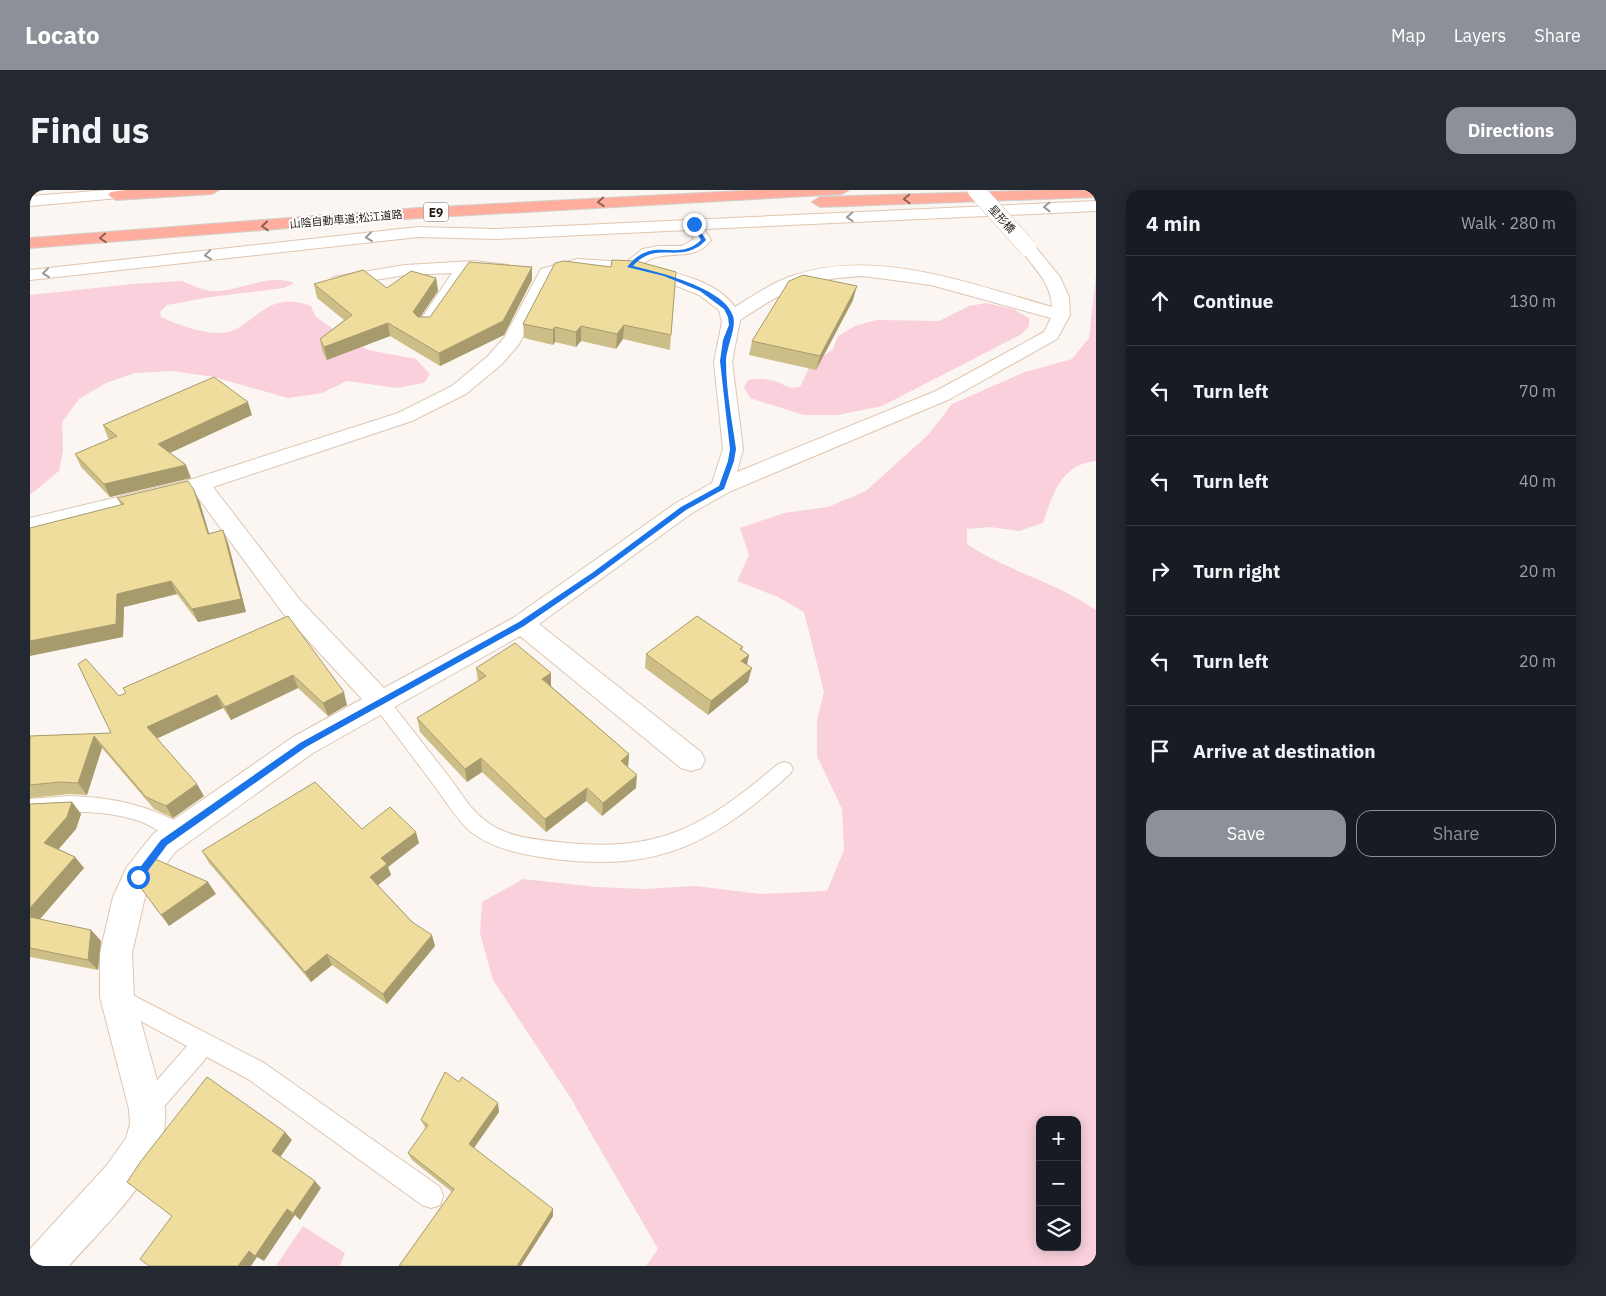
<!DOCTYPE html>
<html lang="en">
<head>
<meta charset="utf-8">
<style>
	:root { --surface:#171b24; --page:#242831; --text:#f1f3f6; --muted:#9ea1a6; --line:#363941; --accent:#8c9099 }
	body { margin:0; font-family:"IBM Plex Sans","Noto Sans JP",sans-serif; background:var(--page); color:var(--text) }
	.controls { position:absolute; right:15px; bottom:15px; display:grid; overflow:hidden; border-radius:10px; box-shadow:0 2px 12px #0003 }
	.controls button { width:45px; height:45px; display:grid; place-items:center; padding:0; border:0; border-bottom:1px solid var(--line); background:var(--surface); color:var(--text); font:25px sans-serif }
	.stop { position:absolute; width:15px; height:15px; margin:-11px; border:4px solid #1a73e8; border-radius:50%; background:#fff }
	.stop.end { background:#1a73e8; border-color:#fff; box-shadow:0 1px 5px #0008 }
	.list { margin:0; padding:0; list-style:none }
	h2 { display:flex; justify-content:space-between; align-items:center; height:65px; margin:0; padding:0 20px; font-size:21px }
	h2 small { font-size:16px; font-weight:400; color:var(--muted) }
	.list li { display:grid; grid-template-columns:32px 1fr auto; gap:15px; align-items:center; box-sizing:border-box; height:90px; padding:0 20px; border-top:1px solid var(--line) }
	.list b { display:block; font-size:19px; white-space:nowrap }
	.list em { font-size:16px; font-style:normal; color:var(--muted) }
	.actions { display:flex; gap:10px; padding:15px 20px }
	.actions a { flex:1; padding:11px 0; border:1px solid var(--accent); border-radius:15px; text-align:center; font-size:18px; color:var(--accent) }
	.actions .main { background:var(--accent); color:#fff }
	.icon { flex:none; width:28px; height:28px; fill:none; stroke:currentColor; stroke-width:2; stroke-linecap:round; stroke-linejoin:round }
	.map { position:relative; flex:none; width:1066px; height:1076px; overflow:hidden; border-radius:15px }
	header { display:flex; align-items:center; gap:30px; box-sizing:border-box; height:70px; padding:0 25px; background:var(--accent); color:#fff }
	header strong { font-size:24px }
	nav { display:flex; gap:28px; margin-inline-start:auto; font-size:18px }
	.intro { display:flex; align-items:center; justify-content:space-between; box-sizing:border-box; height:120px; padding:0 30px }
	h1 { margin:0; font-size:35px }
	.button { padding:12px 22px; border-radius:15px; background:var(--accent); color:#fff; font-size:18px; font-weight:700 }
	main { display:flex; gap:30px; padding:0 30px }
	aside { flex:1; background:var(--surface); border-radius:15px; box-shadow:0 2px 12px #0003 }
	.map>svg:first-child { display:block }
</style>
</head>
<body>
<header>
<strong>Locato</strong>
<nav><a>Map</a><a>Layers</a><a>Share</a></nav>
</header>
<div class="intro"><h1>Find us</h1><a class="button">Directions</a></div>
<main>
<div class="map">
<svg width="1066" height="1076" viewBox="0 0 1066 1076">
	<rect width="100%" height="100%" fill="#fbf6f1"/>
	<path fill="#f9d0db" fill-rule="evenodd" d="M1066,85V271C1031,274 1023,304 1013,333L989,341L960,337L937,339V354C977,381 1026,392 1066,420V1076H616L628,1059L540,907L463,790L450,743L452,712L493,689L566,697L614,699L665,696L730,704L797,701L814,660L812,619L787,566V531L794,502L774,422L748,407L707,391L719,365L710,338L754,323L798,317L836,301L899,244L922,214L995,182L1042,169L1059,148ZM1010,930H1047V1057H1010Z
		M152,91C161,95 171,100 182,101C209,102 237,83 264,93L254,98L181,107L137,115L130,122L131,127C149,135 170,143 190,143C223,143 233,97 281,116L285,126L315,148L338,160L386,169L400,184L394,193L367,198L317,191L292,203L258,208L184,187L142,181L105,183L76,193L49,209L32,232L33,260L29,281L0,305V105L103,94Z
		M956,113L983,119L999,128V136L992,144L852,216L808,225H774L720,208L714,197L718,190C735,187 746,190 760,198L770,197L780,176L803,159L808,146L825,136L846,130L909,131L939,116Z
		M273,1036L315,1063L310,1076H246Z"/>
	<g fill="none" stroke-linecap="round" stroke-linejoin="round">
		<g stroke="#dfc6b0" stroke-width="2">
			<path id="service" d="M350,504L356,506C377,533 398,560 419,587C431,602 440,620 456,631C476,647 503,649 528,652C628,664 674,637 748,574L754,572L760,574L763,579L760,584C683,653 630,682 524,669C496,665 464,660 441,642C427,630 417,613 406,598C385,570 365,543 344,516L341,511L344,506Z
				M39,606C81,607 118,615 155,636L158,642L155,648L148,650C134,645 123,636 109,631C74,619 36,621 0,625V609Z
				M87,797L234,873L410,997L413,1006L410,1015L401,1018L392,1015L218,889L177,867L125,927L117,931L109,927L105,919L109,911L157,856L79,814L76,807L79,800Z"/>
		</g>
		<g stroke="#dfc6b0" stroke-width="2">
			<path id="minor" d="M78,0H140L133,4L0,16V6Z
				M1066,11V21L674,39L681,50C664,75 632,56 612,75C643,82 686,90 705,117C723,106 741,93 762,86C845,57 941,94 1022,117C1021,91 1003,78 990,58L998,53L1004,55L1030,87L1039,107L1040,125L1027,149L920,209L699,302L662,323L509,434L671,562L675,570L671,578L661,581L651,578L490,446L283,563L145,662L120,696L115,707L102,763L104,807L135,919C140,979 75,1034 39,1076H0V1059L77,975L96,948L100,934L99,919L70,807V763L83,707L97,677L123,644L263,547L332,509L252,422L164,302L0,342V328L163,289L368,223L422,196L458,166L474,148L511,79L547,69L596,72L613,59L628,56H652L664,49L659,40L466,49L388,47L0,90V80L388,37L466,39ZM547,79L602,81L627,88L669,105L689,120L692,132L684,172L693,259L682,293L646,313L483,428L354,498L270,410L183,297L382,231L436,204L472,174L489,154L524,86ZM833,86L901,95L1021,128L1014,142L906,201L707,282L713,259L702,172L710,130C758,99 774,89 833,86Z
				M444,71L478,75L480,79L478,83L440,82L402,139H390L387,135L422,83L375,85L309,96L303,95L300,91L303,87L375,75Z"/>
		</g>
		<g stroke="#d2d1cf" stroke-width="2">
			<path id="motorway" d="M95,0H189L182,4L86,10L78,5L81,2Z
				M729,0H819L812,4L388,28L0,58V48L388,18Z
				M1020,0H1066V7L790,17L782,12L790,7Z"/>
		</g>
		<use href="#service" fill="#fff" fill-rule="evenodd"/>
		<use href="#minor" fill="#fff" fill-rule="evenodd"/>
		<use href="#motorway" fill="#ffae9e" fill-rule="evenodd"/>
		<g stroke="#dfc6b0" stroke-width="18" stroke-linecap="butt">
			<path id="minor-bridge" d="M946,0L998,58"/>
		</g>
		<use href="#minor-bridge" stroke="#fff" stroke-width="17"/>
	</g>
	<path fill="#cdbe87" d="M534,71L641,145L640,160L593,149L586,159L551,151L546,157L525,152L523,155L494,148L493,134Z
		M406,88L408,101L390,127H400L502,90L474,145L410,176L360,146L297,170L293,163L290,149L314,130L287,108L284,94L357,98Z
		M823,110L786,180L719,165L722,151Z
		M222,225L140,263L161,288L80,307L51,277L45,264L80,249L78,248L73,235Z
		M164,300L170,313L179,343L198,353L216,422L168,432L147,404L94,417L93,447L91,315L87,308Z
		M258,426L317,515L298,526L268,498L201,530L193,518L127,548L174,606L143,628L124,619L72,558L57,605L39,604L0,608V546L81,543L89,506Z
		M713,457L712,460L719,465L717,475L718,492L678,525L615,478L616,464Z
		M446,478L521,496L599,564L598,577L606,598L572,626L556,611L516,642L452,582L437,592L390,542L387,528L448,491Z
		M42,612L51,624L46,639L29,659L45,667L54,678L10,729L61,740L71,751L68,780L0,767V614Z
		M332,639L389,653L358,677L361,685L348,695L405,756L357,814L302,775L281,792L179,673L172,661Z
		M469,922L444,958L523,1026L491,1076H369L422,1002L382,970L378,963L396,939L391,930Z"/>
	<path fill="#a79b6e" d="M502,77V90L474,145L410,176L409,163Z
		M406,88L408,101L385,135L383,122Z
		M827,96L823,110L786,180L790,166Z
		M358,133L360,146L297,170L294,157Z
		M594,135L593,149L586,159L587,144Z
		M551,136V151L546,157V142Z
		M525,137V152L523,155V140Z
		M218,212L222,225L133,266L128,254Z
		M156,275L161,288L80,307L74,294Z
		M164,300L170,313L183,357L178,344Z
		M193,340L198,353L216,422L168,432L162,419Z
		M141,391L147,404L94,417L93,447L0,466V451L87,404Z
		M719,465L716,479L711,471Z
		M722,478L718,492L678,525L681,511Z
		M521,483V497L512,489Z
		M263,485L268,498L201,530L195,517Z
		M314,502L317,515L298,526L293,513Z
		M187,505L193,518L124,550L117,537Z
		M64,546L72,558L57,605L48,593Z
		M599,564L598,577L591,571Z
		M451,568L452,582L437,592L435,579Z
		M607,585L606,598L572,626L573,613Z
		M167,594L174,606L143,628L136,616Z
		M557,598L556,611L516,642L515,629Z
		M42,612L51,624L46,639L24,664L14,653Z
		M386,642L389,653L358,677L361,685L344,698L340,687L351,668Z
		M45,667L54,678L4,736L0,732V718Z
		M178,692L186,704L139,736L131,725Z
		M61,740L71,751L68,780L58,770Z
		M402,745L405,756L357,814L353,804Z
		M297,764L302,775L281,792L275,782Z
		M468,913L469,922L441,962L439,954Z
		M255,942L262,950L249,969L242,961Z
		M285,991L291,998L270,1030L263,1023Z
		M257,1019L265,1025L234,1071L227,1067L221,1076H208L219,1061Z
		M523,1019V1026L491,1076H487Z"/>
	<path fill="#eedd9d" stroke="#a79b6e" d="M582,70L606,71L646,82L641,145L594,135L587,144L551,136L546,142L525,137L523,140L493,134L525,73L534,71L581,77Z
		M439,72L502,77L473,131L409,163L358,133L294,157L290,149L322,125L284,94L333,80L357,98L381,81L406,88L383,122L388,127H400Z
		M773,85L827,96L790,166L722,151L759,91Z
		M184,187L218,212L128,254L156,275L74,294L45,264L87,246L73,235Z
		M158,291L164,300L178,344L193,340L211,409L162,419L141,391L87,404L86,434L0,451V338L94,314L87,308Z
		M258,426L314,502L293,513L263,485L195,517L187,505L117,537L167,594L136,616L116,607L64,546L48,593L30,592L0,595V546L81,543L48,474L56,469L89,506L96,503L93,498Z
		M667,426L713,457L710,459L719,465L711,471L722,478L681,511L616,464Z
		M485,453L521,483L512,489L599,564L591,571L607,585L573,613L557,598L515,629L451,568L435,579L387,528L456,486L446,478Z
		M285,592L332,639L360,617L386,642L351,668L357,674L340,687L382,732L402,745L353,804L297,764L275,782L172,661Z
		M42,612L37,627L14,653L45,667L0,718V614Z
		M125,669L178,692L131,725L108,694Z
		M0,727L61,740L58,770L0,758Z
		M415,882L429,892L432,887L468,913L439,954L523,1019L487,1076H369L424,999L378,963L398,935L391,930Z
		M177,887L255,942L242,961L285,991L263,1023L257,1019L225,1066L219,1061L208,1076H119L110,1069L142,1026L97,992L111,971Z"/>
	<defs><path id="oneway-chevron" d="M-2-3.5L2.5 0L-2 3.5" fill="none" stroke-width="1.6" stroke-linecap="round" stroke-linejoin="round" transform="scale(1.25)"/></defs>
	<g stroke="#906256">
		<use href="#oneway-chevron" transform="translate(877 9) rotate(178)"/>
		<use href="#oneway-chevron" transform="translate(571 12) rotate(176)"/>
		<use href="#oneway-chevron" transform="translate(235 36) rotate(175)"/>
		<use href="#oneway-chevron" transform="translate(73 48) rotate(176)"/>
	</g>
	<g stroke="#9b9793">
		<use href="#oneway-chevron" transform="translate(1017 17) rotate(179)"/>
		<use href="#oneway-chevron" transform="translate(820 27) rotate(177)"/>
		<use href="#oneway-chevron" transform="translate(339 47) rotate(174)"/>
		<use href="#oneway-chevron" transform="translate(178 65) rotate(174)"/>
		<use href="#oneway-chevron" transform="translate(16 83) rotate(174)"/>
	</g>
	<path fill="#1a73e8" d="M662,34H666L676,50C652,76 626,49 603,76C628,82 695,98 703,126C707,137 696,158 696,171C696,200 702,231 706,259L704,271L694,299L656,320L567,386L494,436L276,557L137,655L111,690H105V684L131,650L270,553L489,432L562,383L651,317L689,296L698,271L700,259L690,171L693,150L699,135L698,127L694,119L670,101L634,86L597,77C624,43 646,74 671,50Z"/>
	<g text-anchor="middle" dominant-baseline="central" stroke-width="4" stroke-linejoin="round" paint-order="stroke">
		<g font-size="11" fill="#20170f" stroke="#fff">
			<text transform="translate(316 29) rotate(-5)">山陰自動車道;松江道路</text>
			<text transform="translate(972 29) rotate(48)">星形橋</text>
		</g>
		<rect fill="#fff" stroke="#635d57" stroke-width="1" x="393.5" y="12.5" width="25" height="19" rx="4"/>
		<g font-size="12" font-weight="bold" fill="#20170f">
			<text x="406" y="22">E9</text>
		</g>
	</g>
</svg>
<div class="controls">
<button>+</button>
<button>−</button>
<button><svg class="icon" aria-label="layers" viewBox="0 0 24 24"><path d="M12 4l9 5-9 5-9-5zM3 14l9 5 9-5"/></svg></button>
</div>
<div class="stop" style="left:108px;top:687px"></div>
<div class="stop end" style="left:664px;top:34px"></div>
</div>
<aside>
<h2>4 min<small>Walk · 280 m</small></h2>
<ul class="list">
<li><svg class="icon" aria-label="ahead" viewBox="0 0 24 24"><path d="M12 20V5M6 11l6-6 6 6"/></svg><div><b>Continue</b></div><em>130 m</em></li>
<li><svg class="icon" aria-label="left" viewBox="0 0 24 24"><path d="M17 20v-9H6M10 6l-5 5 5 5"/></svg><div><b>Turn left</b></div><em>70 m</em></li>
<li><svg class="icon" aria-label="left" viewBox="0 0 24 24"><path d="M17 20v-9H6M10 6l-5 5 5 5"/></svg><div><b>Turn left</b></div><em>40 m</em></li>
<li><svg class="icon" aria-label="right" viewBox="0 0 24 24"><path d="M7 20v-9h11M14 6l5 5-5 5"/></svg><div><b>Turn right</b></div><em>20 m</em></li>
<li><svg class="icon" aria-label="left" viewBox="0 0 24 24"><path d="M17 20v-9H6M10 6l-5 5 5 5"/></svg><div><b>Turn left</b></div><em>20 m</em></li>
<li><svg class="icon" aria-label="arrive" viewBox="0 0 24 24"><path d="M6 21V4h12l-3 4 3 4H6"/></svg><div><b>Arrive at destination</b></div></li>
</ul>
<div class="actions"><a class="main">Save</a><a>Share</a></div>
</aside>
</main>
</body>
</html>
